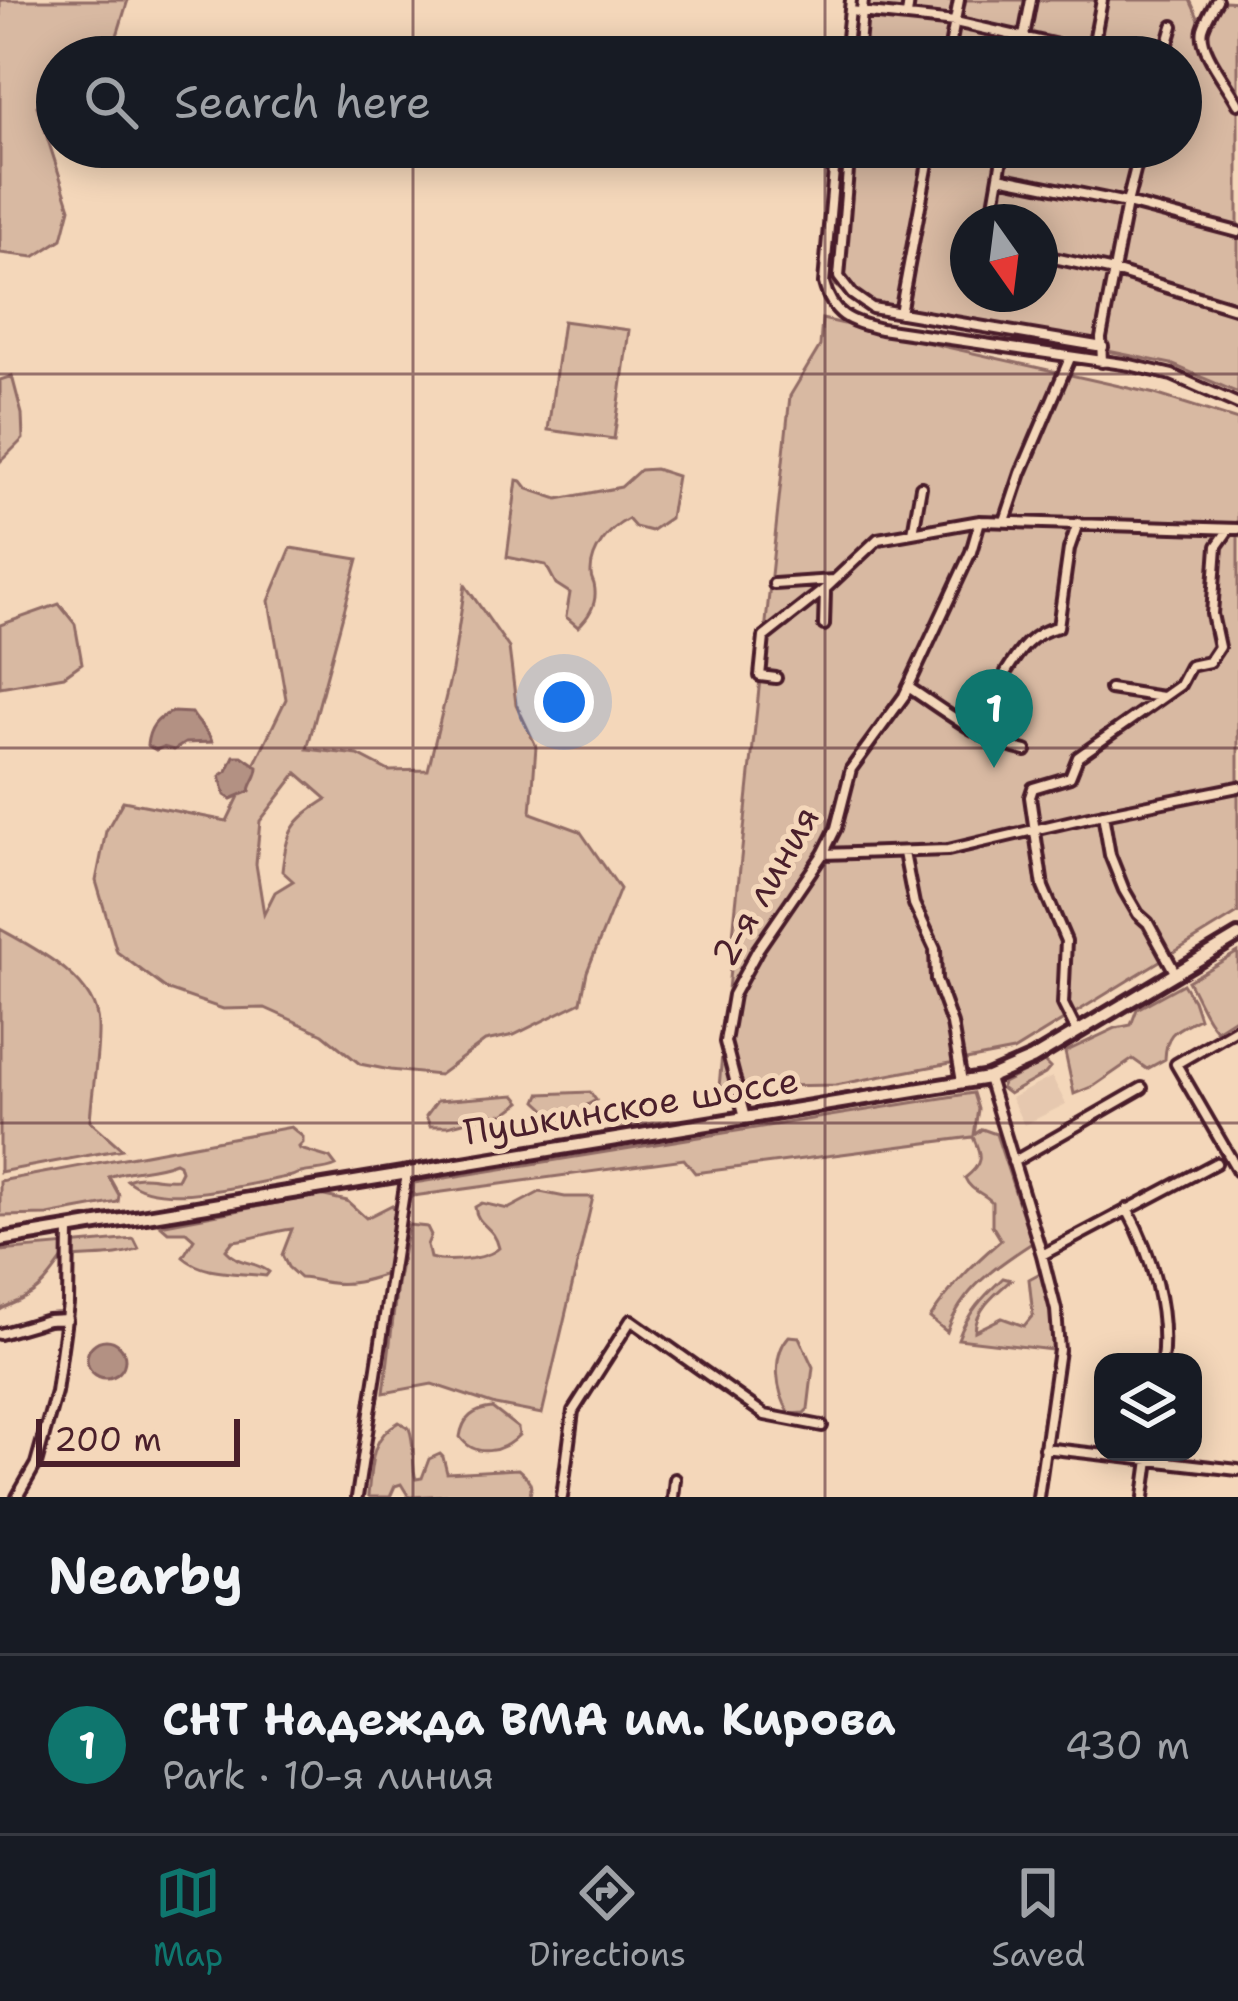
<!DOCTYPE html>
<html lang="en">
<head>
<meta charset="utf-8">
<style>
	:root { --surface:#171b24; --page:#242831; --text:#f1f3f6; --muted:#9ea1a6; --line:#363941; --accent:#0f766e }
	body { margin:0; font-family:"Shantell Sans",sans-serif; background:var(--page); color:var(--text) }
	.controls { position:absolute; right:36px; bottom:36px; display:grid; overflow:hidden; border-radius:24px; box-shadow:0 6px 30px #0003 }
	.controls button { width:108px; height:108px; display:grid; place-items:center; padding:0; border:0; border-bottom:3px solid var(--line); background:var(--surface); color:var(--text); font:60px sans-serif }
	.compass { position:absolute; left:950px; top:204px; width:108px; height:108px; border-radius:50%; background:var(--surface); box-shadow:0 6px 30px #0003; rotate:166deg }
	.scale { position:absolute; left:36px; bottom:30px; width:204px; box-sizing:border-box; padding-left:12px; border:6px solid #4a1f2b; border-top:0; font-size:33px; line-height:42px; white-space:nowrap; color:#4a1f2b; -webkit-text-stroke:9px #f4d7ba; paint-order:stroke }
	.you { position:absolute; left:564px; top:702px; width:42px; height:42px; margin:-30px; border:9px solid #fff; border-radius:50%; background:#1a73e8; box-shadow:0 0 0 18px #1a73e833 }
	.badge { display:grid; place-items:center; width:78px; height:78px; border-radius:50%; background:var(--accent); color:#fff; font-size:39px; font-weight:700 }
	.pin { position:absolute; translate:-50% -99px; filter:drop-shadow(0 3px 6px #0008) }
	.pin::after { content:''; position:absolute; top:63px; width:42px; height:36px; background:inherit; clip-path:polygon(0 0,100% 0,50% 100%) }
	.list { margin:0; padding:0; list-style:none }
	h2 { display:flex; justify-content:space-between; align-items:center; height:156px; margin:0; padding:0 48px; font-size:51px }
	h2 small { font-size:39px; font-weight:400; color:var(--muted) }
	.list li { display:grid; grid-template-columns:78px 1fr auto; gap:36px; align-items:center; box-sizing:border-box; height:180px; padding:0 48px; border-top:3px solid var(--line) }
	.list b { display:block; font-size:45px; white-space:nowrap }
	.list p { margin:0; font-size:39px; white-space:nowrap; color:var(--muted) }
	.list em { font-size:39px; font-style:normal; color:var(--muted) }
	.icon { flex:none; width:66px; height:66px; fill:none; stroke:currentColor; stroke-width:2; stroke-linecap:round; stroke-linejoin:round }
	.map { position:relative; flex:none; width:1238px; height:1497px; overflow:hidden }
	.search { position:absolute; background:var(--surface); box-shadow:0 6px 30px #0003; left:36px; right:36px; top:36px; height:132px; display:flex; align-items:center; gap:30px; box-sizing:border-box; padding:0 42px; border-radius:66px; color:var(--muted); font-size:45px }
	.sheet { height:336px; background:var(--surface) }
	nav { display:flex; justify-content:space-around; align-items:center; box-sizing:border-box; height:168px; border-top:3px solid var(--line); background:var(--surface); font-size:33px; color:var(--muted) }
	nav a { display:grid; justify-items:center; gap:6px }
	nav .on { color:var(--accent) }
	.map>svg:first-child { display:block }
</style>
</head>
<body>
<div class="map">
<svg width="1238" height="1497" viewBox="0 0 1238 1497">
	<rect width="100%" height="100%" fill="#f4d7ba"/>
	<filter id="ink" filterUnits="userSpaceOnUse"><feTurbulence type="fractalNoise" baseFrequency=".00833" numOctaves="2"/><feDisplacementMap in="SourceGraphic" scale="24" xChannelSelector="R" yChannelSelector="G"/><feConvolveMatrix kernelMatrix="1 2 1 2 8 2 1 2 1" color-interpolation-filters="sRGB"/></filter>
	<g filter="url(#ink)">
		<path fill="#e6c8af" d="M1052,1077L1066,1104L1024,1125L1011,1098Z"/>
		<path fill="#d8b9a2" stroke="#916c66" stroke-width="3" fill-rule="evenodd" d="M0,0H128C109,58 120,57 57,57V91L37,106L70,208L62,239L34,257L0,253Z
			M858,0H1190L1200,22L1208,28L1210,19L1225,1L1238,2V393L1171,364L1103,350L866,311L831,282L844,147H1181V57H852ZM968,222H1040V294H968Z
			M822,319L1155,394L1238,420V913L1013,1051L836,1085L719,1087L735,915L790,396L820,346Z
			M563,321L629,330L614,439L548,430Z
			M12,376L22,414L23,439L0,462V380Z
			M655,469L677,476L670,518L651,531L635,527L628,519C609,529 590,551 591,574C591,578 593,581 594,584C598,601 590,616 578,627L566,617L570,593L556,584L546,565L507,557L517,480L522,481L528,489L558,499L621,487L640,470Z
			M291,548L358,559L307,749L358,755L389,771L428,770L452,671L465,585L509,648L516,704L536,746L531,813L580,831L620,889L587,972L581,1002L514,1035L485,1041L439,1075L390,1070L360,1064L323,1034L265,1008L223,1009L168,990L117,952L96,881L106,831L123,801L227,821L286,699L269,601ZM297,773L327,799C292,821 287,830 282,871L293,881L275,892L264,914L256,864L260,821Z
			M59,604L75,624L82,663L64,676L0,687V625Z
			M0,929C36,949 97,979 98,1025C99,1056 92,1089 90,1121L122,1149L0,1172Z
			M1238,952V1016L1216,1030C1203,1015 1198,998 1188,981Z
			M1183,984L1193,1000L1199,1018C1176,1030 1166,1031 1165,1059L1147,1069L1133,1059L1094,1086L1074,1094L1065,1052L1116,1028L1131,1025L1137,1009Z
			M1044,1062L1050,1068L1045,1074L1009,1094L1001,1088L1003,1083Z
			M590,1092L596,1100L577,1111L550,1113L537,1101L540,1094Z
			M973,1093L978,1109L974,1135L982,1129L996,1134L1032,1243C995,1267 962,1289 947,1332L930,1318C952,1285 972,1265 1001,1240L992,1225V1202C983,1192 971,1192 965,1178C983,1164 982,1156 973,1137L695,1173L684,1159L413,1196L414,1183Z
			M515,1095L521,1102L505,1114L490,1115L448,1126H430L426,1116L437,1101Z
			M291,1127L303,1137V1143L299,1147L300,1149L330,1158L336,1166C322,1173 306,1169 292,1176C251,1183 159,1210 127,1180C144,1173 159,1181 177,1179L181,1171L179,1164L175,1162C153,1171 130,1169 109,1177L119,1195L118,1202L48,1215L0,1216V1181Z
			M540,1192L565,1197H593L542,1414L495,1405L432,1384L384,1393L397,1285L408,1225L427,1227L431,1235L427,1245L430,1258C447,1263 486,1260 499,1248C494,1225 477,1227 475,1207L482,1203L508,1209Z
			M320,1195L347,1201L366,1218L392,1205L400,1218L390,1260L383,1275C365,1281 350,1285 331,1283C320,1282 311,1278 300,1278L288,1267L282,1255L292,1229C272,1231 254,1239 233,1241L226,1250C240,1266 254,1260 269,1272L266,1276C239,1272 204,1276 183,1257L194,1239L186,1232H168L160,1225Z
			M134,1239L139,1249C117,1259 88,1255 63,1259C53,1272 44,1287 28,1296C19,1302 9,1304 0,1310V1251Z
			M1042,1272L1054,1330L1053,1350L958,1339C968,1312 983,1297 1003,1278L1011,1280C995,1294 976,1309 975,1331L1002,1318L1024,1326L1033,1315L1029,1279Z
			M789,1336L799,1337L813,1367L808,1409L804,1413L790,1414C776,1392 771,1356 789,1336Z
			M492,1408L518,1428L519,1435C502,1453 475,1458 460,1437C463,1417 474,1410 492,1408Z
			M399,1422L409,1428C416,1446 411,1465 416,1479L422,1478L429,1459L440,1454L443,1457L447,1473L518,1469C527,1477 535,1484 529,1497H478L474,1494L469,1497L447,1495L409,1497L401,1484L395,1486L390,1497H370L368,1495C372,1465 369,1438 399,1422Z"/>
		<path fill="#b39183" stroke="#896360" stroke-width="3" d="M172,712L192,713C198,724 209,731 212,742L185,743L174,750L163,747L156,750L147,745C149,728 156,718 172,712Z
			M234,756H242L258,767C258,777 251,782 250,791L231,799L225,795L220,776L227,771Z
			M87 1359a19 19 0 1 1 38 0a19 19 0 1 1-38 0Z"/>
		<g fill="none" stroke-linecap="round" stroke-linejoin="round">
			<g stroke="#4a1f2b" stroke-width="16">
				<path id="street" d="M1217,0C1212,9 1206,19 1203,29C1198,50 1228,84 1238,104
					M850,11L955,22L1111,57
					M907,16L909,0
					M1092,52L1102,0
					M845,57L851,0
					M858,57L863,0
					M948,57L959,0
					M1020,57L1031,0
					M1164,57L1173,26
					M836,147L824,283C832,315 850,322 881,329L1130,365L1172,375L1238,404
					M850,147L839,277L852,294L872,308L1103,347
					M999,177L1127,203L1238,232
					M991,222L1004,147
					M1040,255L1114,271L1238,309
					M900,313L931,147
					M1102,362L1101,338L1127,203L1141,147
					M1005,521L1021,473L1070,358
					M913,533L921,487
					M774,584L834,580
					M824,625L825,591
					M1006,672C1019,651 1032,632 1058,627L1069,549L1078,523
					M776,678L760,676L764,637L825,589L878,539L980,521
					M908,687C945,711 982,742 1026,751
					M1110,689L1162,697
					M1103,814L1110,855L1124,890L1138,914L1148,923L1176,974
					M904,853L914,904L935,949L936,980L952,1024L962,1082
					M823,854L948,850L1089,817L1238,787
					M1238,1028L1176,1064L1238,1171
					M1077,1032L1063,1004L1066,941L1043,887L1030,797L1033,788L1070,777L1078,757L1180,685L1190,666L1209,662L1219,647L1212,614L1217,546L1229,529
					M988,1078L1042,1255L1056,1310L1059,1350L1038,1497
					M745,1118L725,1042L733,995L758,949L823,854L836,828L851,769L904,696L971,552L980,521L1238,529
					M1013,1162L1142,1088
					M1127,1209C1152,1255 1168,1309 1162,1362
					M1042,1255L1216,1163
					M0,1334L48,1320L67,1319
					M1044,1448L1238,1470
					M17,1497L36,1464L56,1392L68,1304L69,1229
					M357,1497L407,1173
					M562,1497L573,1411L631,1320L765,1415L822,1426
					M673,1497L675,1479
					M1144,1497L1150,1452"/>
			</g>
			<g stroke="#4a1f2b" stroke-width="20">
				<path id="secondary" d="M0,1240L988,1078L1032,1059L1238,936"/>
			</g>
			<use href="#street" stroke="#f4d7ba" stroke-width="8"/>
			<use href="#secondary" stroke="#f4d7ba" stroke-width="10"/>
		</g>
	</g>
	<path fill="none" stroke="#4a1f2b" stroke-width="3" stroke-opacity="0.55" d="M413,0V57M825,0V57M413,147V1497M825,147V1497M0,374H1238M0,748H1238M0,1123H1238"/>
	<g text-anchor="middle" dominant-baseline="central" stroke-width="10" stroke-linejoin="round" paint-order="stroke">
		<g font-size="36" fill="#4a1f2b" stroke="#f4d7ba">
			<text transform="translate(765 886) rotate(-60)">2-я линия</text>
			<text transform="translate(631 1106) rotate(-9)">Пушкинское шоссе</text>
		</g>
	</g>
</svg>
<div class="controls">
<button><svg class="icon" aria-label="layers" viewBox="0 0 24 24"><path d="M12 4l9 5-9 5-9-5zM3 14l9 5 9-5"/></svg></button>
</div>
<svg class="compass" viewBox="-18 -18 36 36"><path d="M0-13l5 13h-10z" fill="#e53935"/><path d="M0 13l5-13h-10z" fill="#9ea1a6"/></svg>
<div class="scale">200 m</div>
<div class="you"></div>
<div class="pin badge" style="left:994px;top:768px">1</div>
<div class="search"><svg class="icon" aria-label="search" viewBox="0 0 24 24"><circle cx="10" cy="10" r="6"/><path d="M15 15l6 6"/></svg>Search here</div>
</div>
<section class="sheet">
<h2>Nearby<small></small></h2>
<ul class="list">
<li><span class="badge">1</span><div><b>СНТ Надежда ВМА им. Кирова</b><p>Park · 10-я линия</p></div><em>430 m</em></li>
</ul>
</section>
<nav>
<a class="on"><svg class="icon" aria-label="map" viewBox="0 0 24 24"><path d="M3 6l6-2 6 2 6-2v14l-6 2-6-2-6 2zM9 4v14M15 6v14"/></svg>Map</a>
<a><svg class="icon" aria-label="directions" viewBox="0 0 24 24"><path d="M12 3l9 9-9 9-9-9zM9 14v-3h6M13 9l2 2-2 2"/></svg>Directions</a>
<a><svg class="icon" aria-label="saved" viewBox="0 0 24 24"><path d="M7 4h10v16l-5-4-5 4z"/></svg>Saved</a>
</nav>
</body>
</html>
